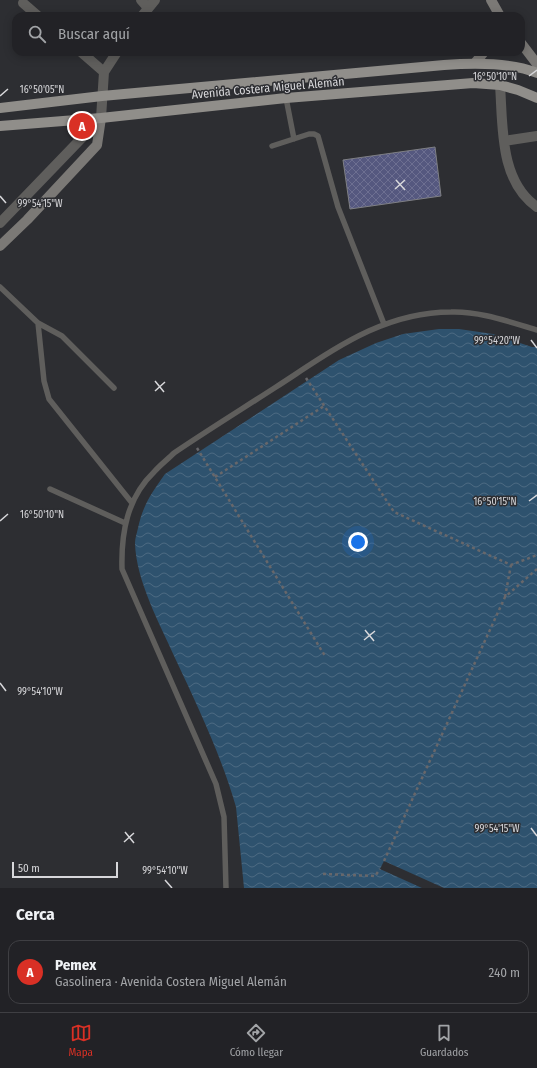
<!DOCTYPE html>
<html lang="es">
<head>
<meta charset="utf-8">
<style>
	:root { --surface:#222226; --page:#2e2f32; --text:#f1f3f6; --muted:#a2a4a7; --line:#3f3f43; --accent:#d93025 }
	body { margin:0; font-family:"Fira Sans Condensed",sans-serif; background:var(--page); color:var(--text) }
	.scale { position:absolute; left:12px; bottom:10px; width:106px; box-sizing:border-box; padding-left:4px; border:2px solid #d7d7da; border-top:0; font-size:11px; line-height:14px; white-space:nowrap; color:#d7d7da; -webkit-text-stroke:3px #2d2e32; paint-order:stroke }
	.you { position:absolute; left:358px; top:542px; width:14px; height:14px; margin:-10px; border:3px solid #fff; border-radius:50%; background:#1a73e8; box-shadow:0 0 0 6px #1a73e833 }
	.badge { display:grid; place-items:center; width:26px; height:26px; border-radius:50%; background:var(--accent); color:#fff; font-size:13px; font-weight:700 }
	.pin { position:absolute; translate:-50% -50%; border:2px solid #fff; box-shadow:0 1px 4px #0006 }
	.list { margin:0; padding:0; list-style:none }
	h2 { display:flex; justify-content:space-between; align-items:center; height:52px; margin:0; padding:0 16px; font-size:17px }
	h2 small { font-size:13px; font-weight:400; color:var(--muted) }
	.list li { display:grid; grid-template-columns:26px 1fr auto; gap:12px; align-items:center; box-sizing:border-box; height:64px; margin:0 8px 8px; padding:0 8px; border:1px solid var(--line); border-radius:12px }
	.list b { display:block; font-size:15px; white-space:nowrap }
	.list p { margin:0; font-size:13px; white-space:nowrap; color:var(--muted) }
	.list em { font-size:13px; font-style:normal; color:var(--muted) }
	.icon { flex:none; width:22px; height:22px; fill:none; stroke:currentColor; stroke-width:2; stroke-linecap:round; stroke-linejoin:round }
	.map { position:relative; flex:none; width:537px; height:888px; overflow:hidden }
	.search { position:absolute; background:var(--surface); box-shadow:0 2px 10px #0003; left:12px; right:12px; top:12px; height:44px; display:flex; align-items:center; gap:10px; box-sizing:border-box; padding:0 14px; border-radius:12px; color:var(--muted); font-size:15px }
	.sheet { height:124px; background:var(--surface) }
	nav { display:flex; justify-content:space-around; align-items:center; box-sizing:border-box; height:56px; border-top:1px solid var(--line); background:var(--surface); font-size:11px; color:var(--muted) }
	nav a { display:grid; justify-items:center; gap:2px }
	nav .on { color:var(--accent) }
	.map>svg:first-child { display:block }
</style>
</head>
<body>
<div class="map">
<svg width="537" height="888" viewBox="0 0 537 888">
	<defs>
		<pattern id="water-waves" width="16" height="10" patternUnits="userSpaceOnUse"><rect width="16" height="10" fill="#2e526e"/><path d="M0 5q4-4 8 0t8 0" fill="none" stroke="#4c6a82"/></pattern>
		<pattern id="building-cross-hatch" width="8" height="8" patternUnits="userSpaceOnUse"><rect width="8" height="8" fill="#55587f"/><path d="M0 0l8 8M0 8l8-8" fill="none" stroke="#6d6f91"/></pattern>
	</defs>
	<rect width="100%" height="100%" fill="#2d2e32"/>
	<path fill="url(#water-waves)" d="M439,329H459L493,334L532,347H537V888H244L236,807C221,755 198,707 175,658C160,624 136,581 135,543C135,538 137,533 138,528C143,505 151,494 165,474L339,360L376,343L403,334Z"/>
	<path fill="#2d2e32" d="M384,861L444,888H422L380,869Z"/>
	<path fill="url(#building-cross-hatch)" stroke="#7e7f84" d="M435,147L441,196L350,209L343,160Z"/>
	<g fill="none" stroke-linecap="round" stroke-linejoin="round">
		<path stroke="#67676b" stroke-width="2.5" stroke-dasharray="3 3" stroke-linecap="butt" d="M306,378L394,512L511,565L537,555
			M197,448L325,656
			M215,477L324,406
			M505,597L511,565
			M384,861L505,597L537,569
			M323,874L375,876L380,869"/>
		<path stroke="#5f5e5c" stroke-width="5.5" d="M286,98L294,139
			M272,146L309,134H314L318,136L338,207L384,324
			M0,287L38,323L62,336L114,388
			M38,323L44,381L49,399L132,503
			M50,489L125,523
			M226,888L224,817L216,784L122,569C121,533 127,498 154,472C160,465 168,459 174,453C208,430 242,409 276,387C332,351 382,312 451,312C480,311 509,322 537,330"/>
		<path stroke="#5f5e5c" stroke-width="10" d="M141,0L148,8
			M23,3L38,16
			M142,16L155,0
			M81,52L104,72
			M500,85C503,125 499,181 537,207
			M504,141L537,136
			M0,223L101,118L104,72L117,52"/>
		<path stroke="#7b7976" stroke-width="10" d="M491,0L500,16
			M521,43L537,64
			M475,63L484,52
			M0,246L27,220L97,145L101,118"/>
		<path stroke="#908e8a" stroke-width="10" d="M0,108L102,96L444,65C472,63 511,62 537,73
			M0,126L101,118L286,98L473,83L500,85L518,90L537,98"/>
	</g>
	<path fill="none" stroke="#d7d7da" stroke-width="1.5" d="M529,76L537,70M0,96L8,89M396,180L405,190M395,189L405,180M0,196L6,203M531,340L537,348M155,381L164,392M155,391L165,382M529,501L537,495M0,521L8,514M365,630L374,641M364,640L375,631M0,683L6,691M531,828L537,836M125,832L134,843M124,842L134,833M165,880L172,888"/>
	<g text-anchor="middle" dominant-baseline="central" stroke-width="3" stroke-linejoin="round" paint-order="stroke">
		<g font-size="12" fill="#d7d7da" stroke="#2d2e32">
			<text transform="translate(268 88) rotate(-5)">Avenida Costera Miguel Alemán</text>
		</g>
	</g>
	<g font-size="10" text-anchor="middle" fill="#d7d7da" stroke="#2d2e32" stroke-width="3" stroke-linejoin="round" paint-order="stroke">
		<text x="495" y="80">16°50'10"N</text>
		<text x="42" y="93">16°50'05"N</text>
		<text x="40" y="207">99°54'15"W</text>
		<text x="497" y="344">99°54'20"W</text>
		<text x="495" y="505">16°50'15"N</text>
		<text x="42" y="518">16°50'10"N</text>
		<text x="40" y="695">99°54'10"W</text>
		<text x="497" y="832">99°54'15"W</text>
		<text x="165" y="874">99°54'10"W</text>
	</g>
</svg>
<div class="scale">50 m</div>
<div class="you"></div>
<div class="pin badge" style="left:82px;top:126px">A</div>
<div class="search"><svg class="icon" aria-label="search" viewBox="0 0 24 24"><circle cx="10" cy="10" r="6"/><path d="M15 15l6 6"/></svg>Buscar aquí</div>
</div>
<section class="sheet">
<h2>Cerca<small></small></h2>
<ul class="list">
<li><span class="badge">A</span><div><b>Pemex</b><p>Gasolinera · Avenida Costera Miguel Alemán</p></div><em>240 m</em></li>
</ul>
</section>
<nav>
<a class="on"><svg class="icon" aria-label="map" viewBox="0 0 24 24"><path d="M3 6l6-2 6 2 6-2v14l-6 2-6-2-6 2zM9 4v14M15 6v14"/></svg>Mapa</a>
<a><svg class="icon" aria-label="directions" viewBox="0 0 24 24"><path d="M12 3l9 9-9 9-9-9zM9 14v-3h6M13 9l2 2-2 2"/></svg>Cómo llegar</a>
<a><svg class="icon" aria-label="saved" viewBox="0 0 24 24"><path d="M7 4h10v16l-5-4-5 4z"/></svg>Guardados</a>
</nav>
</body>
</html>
